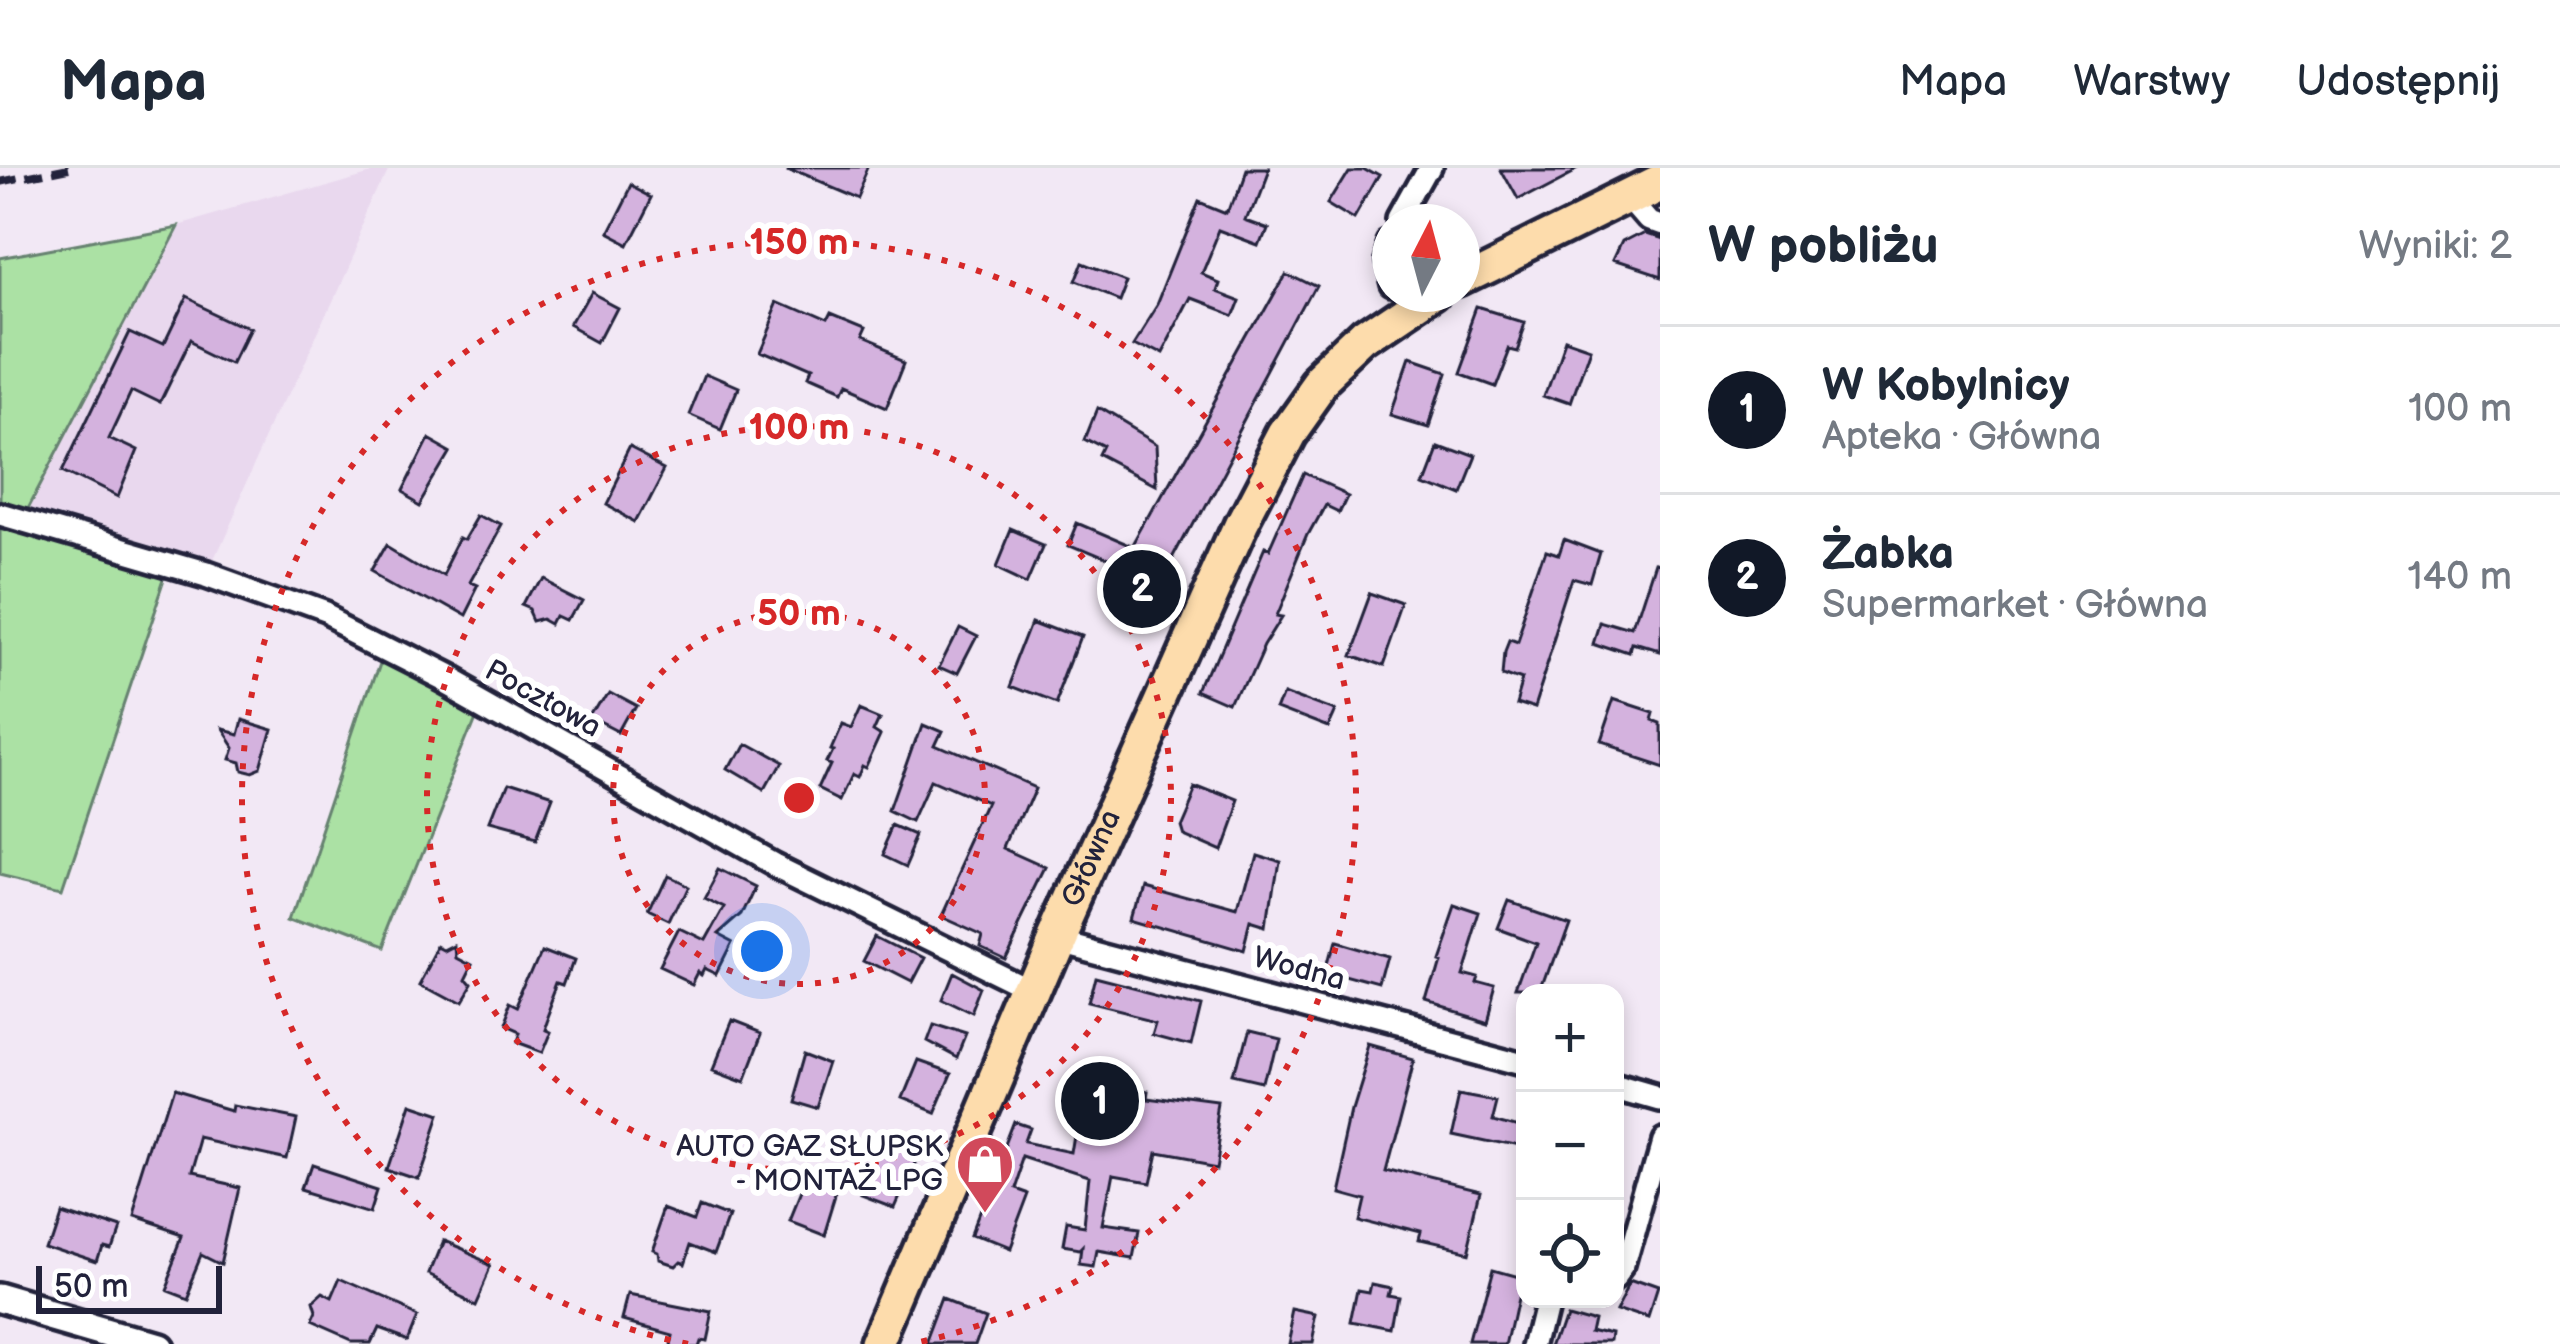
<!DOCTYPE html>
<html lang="pl">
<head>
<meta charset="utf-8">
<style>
	:root { --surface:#fff; --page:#f2f2f3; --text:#1f2937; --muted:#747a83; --line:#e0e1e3; --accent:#111827 }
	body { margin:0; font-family:"Balsamiq Sans",sans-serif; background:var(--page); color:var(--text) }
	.controls { position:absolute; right:36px; bottom:36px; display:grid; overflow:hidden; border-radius:24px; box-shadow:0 6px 18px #0003 }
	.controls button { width:108px; height:108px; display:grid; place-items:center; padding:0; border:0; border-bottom:3px solid var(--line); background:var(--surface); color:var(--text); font:60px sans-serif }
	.compass { position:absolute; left:1372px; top:36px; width:108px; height:108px; border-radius:50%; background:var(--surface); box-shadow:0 6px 18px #0003; rotate:6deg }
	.scale { position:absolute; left:36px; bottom:30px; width:186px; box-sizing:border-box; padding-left:12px; border:6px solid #22223b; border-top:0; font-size:33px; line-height:42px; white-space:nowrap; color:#22223b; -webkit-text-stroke:9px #fff; paint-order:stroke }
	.you { position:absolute; left:762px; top:783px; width:42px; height:42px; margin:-30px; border:9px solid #fff; border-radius:50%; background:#1a73e8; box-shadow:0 0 0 18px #1a73e833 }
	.badge { display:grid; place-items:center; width:78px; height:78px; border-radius:50%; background:var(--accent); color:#fff; font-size:39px; font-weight:700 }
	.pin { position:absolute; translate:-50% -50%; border:6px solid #fff; box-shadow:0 3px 12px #0006 }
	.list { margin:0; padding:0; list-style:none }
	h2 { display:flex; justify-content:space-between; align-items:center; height:156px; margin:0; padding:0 48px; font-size:51px }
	h2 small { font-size:39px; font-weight:400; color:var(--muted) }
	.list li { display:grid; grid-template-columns:78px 1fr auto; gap:36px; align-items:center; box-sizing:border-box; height:168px; padding:0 48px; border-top:3px solid var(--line) }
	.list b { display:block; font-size:45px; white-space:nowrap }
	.list p { margin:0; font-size:39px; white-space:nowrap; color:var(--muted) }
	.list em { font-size:39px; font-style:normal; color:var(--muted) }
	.icon { flex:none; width:66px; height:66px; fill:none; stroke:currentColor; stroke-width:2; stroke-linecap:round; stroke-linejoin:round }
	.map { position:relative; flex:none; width:1660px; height:1176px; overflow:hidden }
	header { display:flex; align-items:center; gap:72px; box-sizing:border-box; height:168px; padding:0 60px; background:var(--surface); border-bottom:3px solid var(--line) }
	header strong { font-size:57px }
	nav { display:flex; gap:66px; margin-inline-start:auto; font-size:42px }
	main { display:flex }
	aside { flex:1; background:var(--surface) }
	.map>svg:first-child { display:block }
</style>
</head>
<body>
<header>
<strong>Mapa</strong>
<nav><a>Mapa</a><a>Warstwy</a><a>Udostępnij</a></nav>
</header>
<main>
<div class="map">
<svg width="1660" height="1176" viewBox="0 0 1660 1176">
	<rect width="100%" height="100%" fill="#f2e8f5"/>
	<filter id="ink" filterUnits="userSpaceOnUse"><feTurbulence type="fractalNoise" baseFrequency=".00833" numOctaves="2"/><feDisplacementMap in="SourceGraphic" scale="24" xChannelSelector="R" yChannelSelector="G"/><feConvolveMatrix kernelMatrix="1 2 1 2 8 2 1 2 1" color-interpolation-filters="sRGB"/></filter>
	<g filter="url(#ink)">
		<path fill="#e9d8ee" d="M374,0H390L206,406L22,352L176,57Z"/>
		<path fill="#abe1a4" stroke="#668270" stroke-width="3" d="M176,57L26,344L0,336V90Z
			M0,359L168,407L63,720L0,705Z
			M381,490L478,543L382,783L294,749Z"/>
		<path fill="#d4b2de" stroke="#22223b" stroke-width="3" d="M785,0H869L856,30Z
			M1241,0H1263L1245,47L1267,55L1260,73L1220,58L1201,104L1218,111L1215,120L1239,129L1232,147L1190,131L1159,190L1132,176L1157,136L1200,29L1227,40Z
			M1352,0H1367L1383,9L1359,51L1331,34Z
			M1501,0H1577L1518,31Z
			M628,14L651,26L626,75L603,63Z
			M1645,67L1660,72V112L1615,97L1624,78Z
			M1082,93L1123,109L1115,130L1074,114Z
			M1289,103L1319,118L1172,395L1147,454L1115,439L1130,403L1068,377L1077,355L1135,380Z
			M592,125L620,140L602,175L573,159Z
			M186,131L250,161L234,194L191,173L160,237L131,223L109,270L136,283L117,330L63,303L130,164L163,179Z
			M778,137L826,158L830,150L864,164L860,173L906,192L887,240L841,220L837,229L805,215L808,208L757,186Z
			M1482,141L1524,154L1515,179L1507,177L1492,216L1459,204Z
			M1562,172L1588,181L1569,236L1543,227Z
			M1410,194L1445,206L1428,257L1392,246Z
			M704,208L736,222L720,261L688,247Z
			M1097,244L1155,279L1157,322L1102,293L1106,285L1085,274Z
			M430,265L455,279L423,333L402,321Z
			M1435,273L1470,286L1456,321L1422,307Z
			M630,281L667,300L639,354L603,335Z
			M1303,307L1345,326L1337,343L1324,337L1308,366L1275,446L1281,447L1263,476L1235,539L1203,525L1263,384L1268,386Z
			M481,347L501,358L468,418L475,421L460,451L375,403L391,375L444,407L463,369L467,371Z
			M1013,362L1046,376L1031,411L999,396Z
			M1564,372L1601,386L1592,417L1574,412L1532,542L1513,536L1520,512L1501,505L1503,484L1507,474L1515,477L1547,383L1559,387Z
			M1656,400L1660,401V487L1637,480L1635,487L1599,475L1605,456L1635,465Z
			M541,410L584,432L573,452L564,448L560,456L551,451L540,454L535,443L526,439Z
			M1372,425L1406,437L1384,499L1349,487Z
			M1039,452L1083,469L1057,536L1013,519Z
			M958,459L976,468L957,505L939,497Z
			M1285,524L1338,544L1330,562L1278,542Z
			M608,526L636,541L621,568L592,553Z
			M1614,533L1654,546L1652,553L1660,556V597L1599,577Z
			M861,537L883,546L877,559L885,564L869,599L865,597L860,609L854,606L842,632L820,621L832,595L827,593L833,581L830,580L841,555L851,559Z
			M238,551L272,561L260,603L250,607L238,604L236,595L225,592L229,580L217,562L234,566Z
			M926,555L945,563L938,578L1034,620L1008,681L1050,700L1006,790L980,778L983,766L941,747L991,638L936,614L918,654L895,643Z
			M739,576L779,598L764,625L725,602Z
			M1189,616L1232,633L1215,680L1176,663L1173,653Z
			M503,620L550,635L535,674L487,661Z
			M898,657L921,667L908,697L885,686Z
			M1253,684L1280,692L1270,761L1254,756L1247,783L1134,750L1143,718L1237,744Z
			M720,700L756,718L742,748L718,769L735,778L720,808L707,802L704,808L700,805L694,817L660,801L679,764L704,776L724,740L704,730Z
			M665,707L686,717L668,756L647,746Z
			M1509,732L1566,752L1540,825H1518L1536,774L1498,760Z
			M1454,736L1481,745L1462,805L1477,809L1475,815L1494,820L1485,852L1426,834L1439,789L1436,788Z
			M877,768L920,790L907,815L864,793Z
			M457,771L458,782L473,790L465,806L471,813L459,833L420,812L441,773L447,776Z
			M1335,775L1390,791L1382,821L1327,806Z
			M545,778L576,790L567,815L561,813L546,852L543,861L548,863L539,885L512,875L515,866L501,860L510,837L518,841Z
			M952,805L984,822L974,848L941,832Z
			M1096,806L1201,833L1191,875L1154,865L1158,852L1089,835Z
			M729,853L760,865L743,909L711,897Z
			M930,858L965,869L956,891L924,874Z
			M1247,864L1276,871L1264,922L1234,915Z
			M1370,878L1413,890L1383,1003L1481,1027L1467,1085L1419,1074L1421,1066L1354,1049L1359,1027L1333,1020L1351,939Z
			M805,882L833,893L818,939L791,931Z
			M916,894L950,906L933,946L900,933Z
			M1103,916L1147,924L1146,931L1222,941L1213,993L1153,982L1146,1014L1113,1008L1103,1060L1139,1065L1134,1090L1099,1084L1096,1099L1081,1097L1083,1081L1080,1084L1062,1081L1066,1059L1085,1062L1090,1013L1022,991L1010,1026L1024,1031L1004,1084L972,1071L1016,957L1031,962L1026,976L1074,986L1083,931L1090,932Z
			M1461,921L1498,928L1493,948L1525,957V982L1451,966Z
			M172,925L234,943L235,937L296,949L287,990L200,971L189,1009L240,1020L223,1094L203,1084L186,1125L165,1117L184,1070L132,1053Z
			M410,936L440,946L419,1009L389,999Z
			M884,974L918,987L895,1039L863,1027Z
			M314,996L382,1018L375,1040L306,1019Z
			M812,1007L839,1018L824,1067L788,1053L805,1011Z
			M702,1035L730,1046L716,1084L690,1074L683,1095L678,1093L673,1098L658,1093L657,1086L652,1084L668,1038L697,1049Z
			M55,1039L116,1059L109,1079L102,1077L97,1093L43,1075Z
			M438,1073L494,1096L479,1130L425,1105Z
			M1490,1099L1519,1107L1504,1176H1470Z
			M341,1113L417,1147L407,1172L377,1161L370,1176H351L310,1158L314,1149L311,1139L322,1129L332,1134Z
			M1375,1114L1393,1118L1391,1126L1401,1128L1395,1163L1355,1155L1362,1121L1373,1123Z
			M1630,1116L1658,1126L1649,1154L1616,1143Z
			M630,1127L711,1143L705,1171L698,1170L696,1176H667L670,1163L624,1150Z
			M950,1131L986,1145L975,1176H933Z
			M1564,1141L1593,1149L1590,1163L1612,1168L1611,1176H1552Z
			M1295,1144L1319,1149L1313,1176H1288Z"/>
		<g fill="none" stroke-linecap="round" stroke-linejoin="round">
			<g stroke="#22223b" stroke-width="30">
				<path id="minor" d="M1630,30L1649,52L1660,56
					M1402,54L1432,0
					M1390,76L1384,94L1390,119
					M0,346L206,406L325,449L443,509L775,696L1033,823
					M1057,768L1525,892
					M1615,916L1660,929
					M1615,1111L1623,1100L1660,968
					M1534,1176L1545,1131"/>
			</g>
			<g stroke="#22223b" stroke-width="36">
				<path id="tertiary" d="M0,1132L151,1176"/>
			</g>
			<g stroke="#22223b" stroke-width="42">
				<g id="primary">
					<path d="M1462,112L1660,14"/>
					<path id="s1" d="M884,1176L1057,768L1240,357L1288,265L1322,217L1365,176L1439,126"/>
				</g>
			</g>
			<use href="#minor" stroke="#fff" stroke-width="21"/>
			<use href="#tertiary" stroke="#fff" stroke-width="27"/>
			<use href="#primary" stroke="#fddcac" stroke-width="33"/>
			<path stroke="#22223b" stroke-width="8" stroke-dasharray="18 9" stroke-linecap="butt" d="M0,14L69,0"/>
		</g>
	</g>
	<g fill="none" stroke="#d62828" stroke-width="6" stroke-dasharray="6 12">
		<circle cx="799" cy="630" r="186"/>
		<circle cx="799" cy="630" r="372"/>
		<path d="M688 1176A557 557 0 1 1 910 1176"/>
	</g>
	<defs>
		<g id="shop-pin" transform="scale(3)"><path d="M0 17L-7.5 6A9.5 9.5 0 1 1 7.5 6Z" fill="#d1495b" stroke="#fff"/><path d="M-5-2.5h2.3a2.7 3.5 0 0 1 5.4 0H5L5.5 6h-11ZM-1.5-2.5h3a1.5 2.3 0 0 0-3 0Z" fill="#fff"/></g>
	</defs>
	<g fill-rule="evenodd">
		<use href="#shop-pin" x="985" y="996"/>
	</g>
	<g text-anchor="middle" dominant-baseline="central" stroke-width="12" stroke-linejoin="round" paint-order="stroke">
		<g font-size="30" fill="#22223b" stroke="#fff">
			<text transform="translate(543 531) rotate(29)">Pocztowa</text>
			<text stroke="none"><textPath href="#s1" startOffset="528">Główna</textPath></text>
			<text transform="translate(1299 801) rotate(15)">Wodna</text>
		</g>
		<g font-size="30" fill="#22223b" stroke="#fff" text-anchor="end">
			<text x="943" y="979">AUTO GAZ SŁUPSK<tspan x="943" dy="34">- MONTAŻ LPG</tspan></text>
		</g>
	</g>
	<circle cx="799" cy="630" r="18" fill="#d62828" stroke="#fff" stroke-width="6"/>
	<g font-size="36" text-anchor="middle" font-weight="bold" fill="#d62828" stroke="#fff" stroke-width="12" stroke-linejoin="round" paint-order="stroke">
		<text x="799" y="86">150 m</text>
		<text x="799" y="271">100 m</text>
		<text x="799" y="457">50 m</text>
	</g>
</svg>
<div class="controls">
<button>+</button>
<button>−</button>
<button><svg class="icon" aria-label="locate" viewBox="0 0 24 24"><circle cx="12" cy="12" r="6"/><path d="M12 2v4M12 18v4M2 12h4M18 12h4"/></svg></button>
</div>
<svg class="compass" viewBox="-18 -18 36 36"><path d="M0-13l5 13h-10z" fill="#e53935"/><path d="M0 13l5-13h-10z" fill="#747a83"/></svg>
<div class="scale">50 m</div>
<div class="you"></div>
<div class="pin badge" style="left:1100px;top:933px">1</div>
<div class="pin badge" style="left:1142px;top:421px">2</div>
</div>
<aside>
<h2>W pobliżu<small>Wyniki: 2</small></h2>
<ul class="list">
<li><span class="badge">1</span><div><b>W Kobylnicy</b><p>Apteka · Główna</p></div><em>100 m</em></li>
<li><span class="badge">2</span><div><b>Żabka</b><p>Supermarket · Główna</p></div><em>140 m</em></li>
</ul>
</aside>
</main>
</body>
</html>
